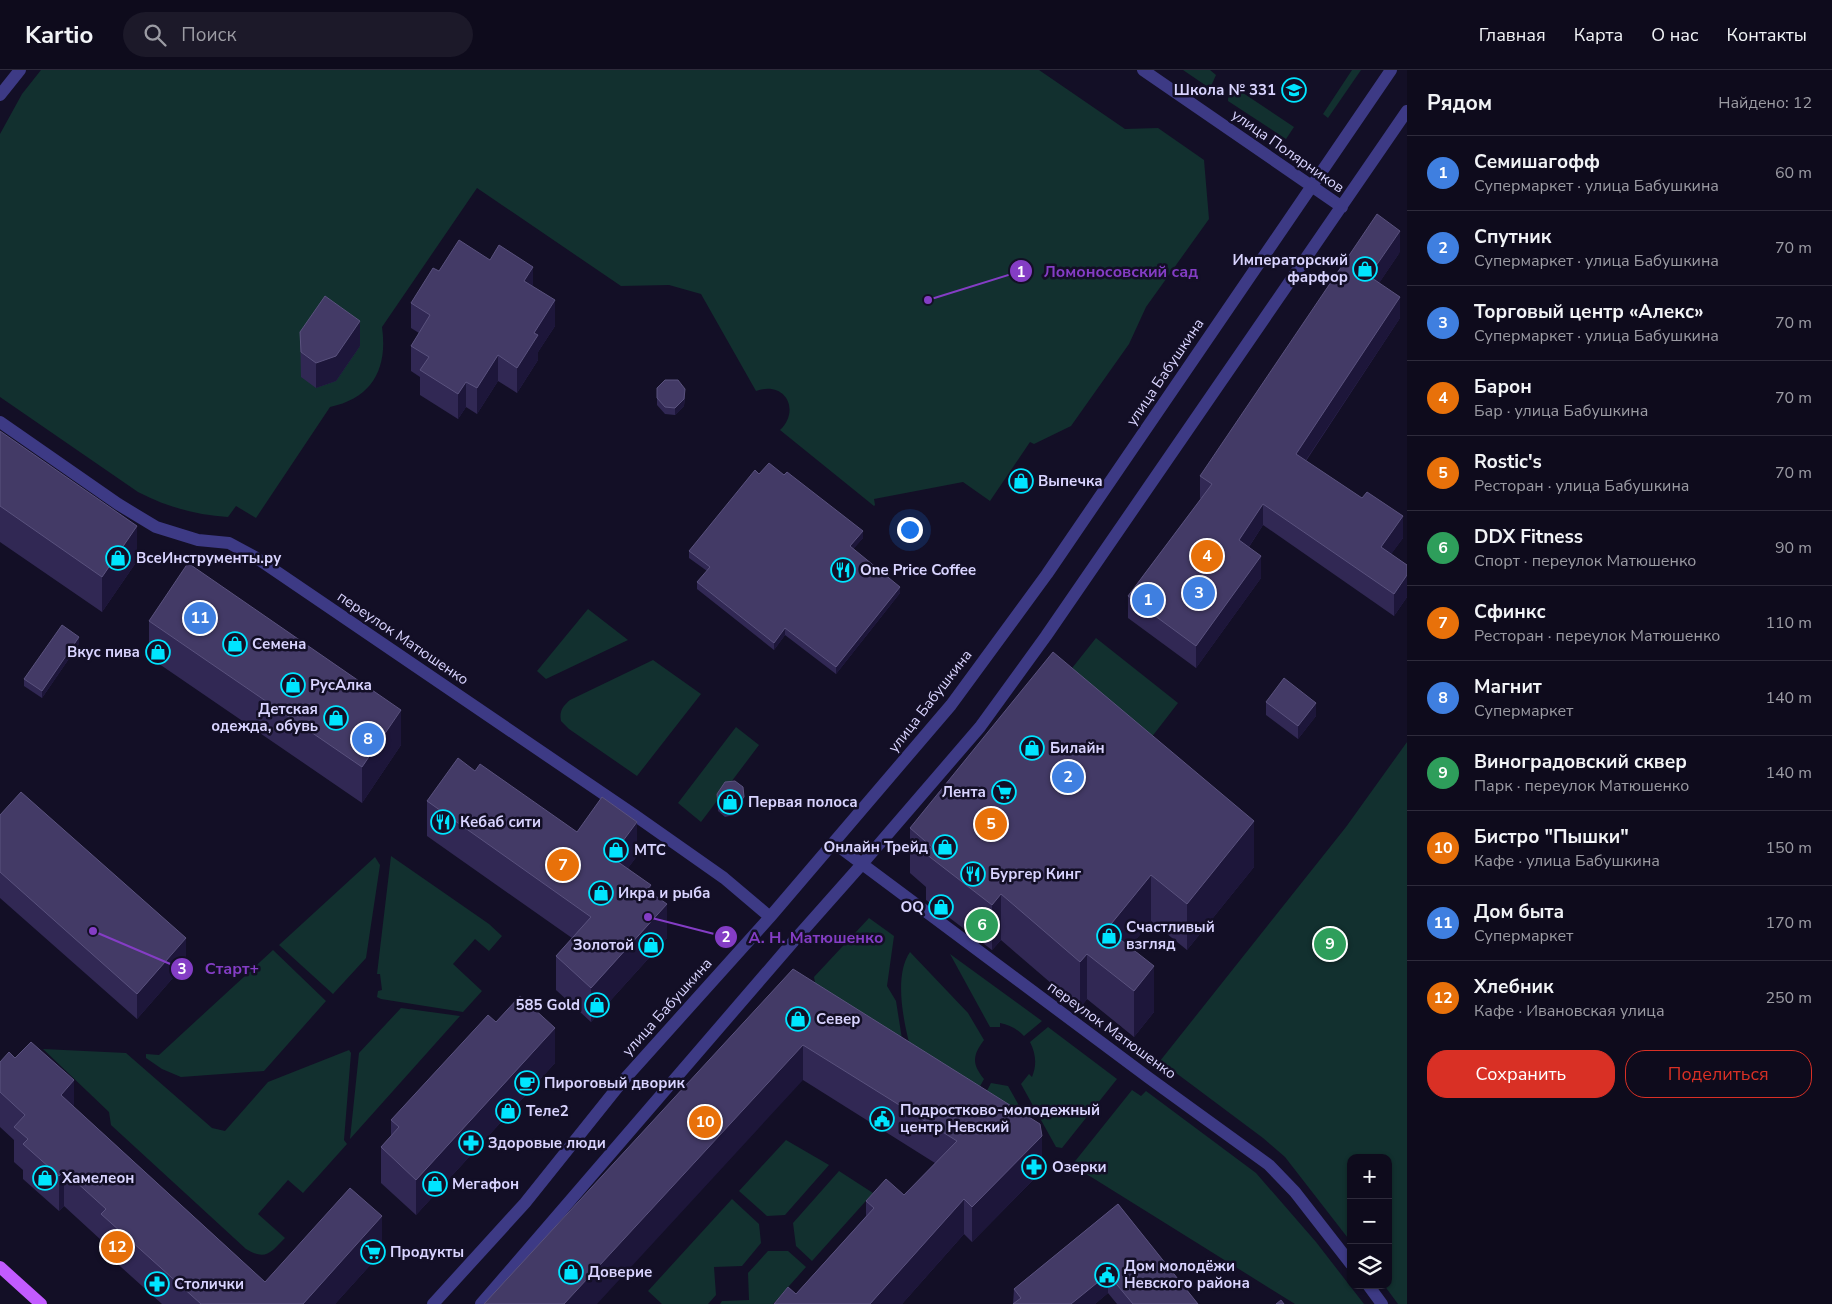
<!DOCTYPE html>
<html lang="ru">
<head>
<meta charset="utf-8">
<style>
	:root { --surface:#0e0b1c; --page:#1c1929; --text:#f1f3f6; --muted:#9b9ba3; --line:#2e2b3b; --accent:#d93025 }
	body { margin:0; font-family:"Nunito Sans",sans-serif; background:var(--page); color:var(--text) }
	.controls { position:absolute; right:15px; bottom:15px; display:grid; overflow:hidden; border-radius:10px; box-shadow:0 1px 4px #0004 }
	.controls button { width:45px; height:45px; display:grid; place-items:center; padding:0; border:0; border-bottom:1px solid var(--line); background:var(--surface); color:var(--text); font:25px sans-serif }
	.you { position:absolute; left:909px; top:459px; width:18px; height:18px; margin:-12px; border:4px solid #fff; border-radius:50%; background:#1a73e8; box-shadow:0 0 0 8px #1a73e833 }
	.badge { display:grid; place-items:center; width:32px; height:32px; border-radius:50%; background:var(--accent); color:#fff; font-size:16px; font-weight:700 }
	.pin { position:absolute; translate:-50% -50%; border:2px solid #fff; box-shadow:0 1px 5px #0006 }
	.list { margin:0; padding:0; list-style:none }
	h2 { display:flex; justify-content:space-between; align-items:center; height:65px; margin:0; padding:0 20px; font-size:21px }
	h2 small { font-size:16px; font-weight:400; color:var(--muted) }
	.list li { display:grid; grid-template-columns:32px 1fr auto; gap:15px; align-items:center; box-sizing:border-box; height:75px; padding:0 20px; border-top:1px solid var(--line) }
	.list b { display:block; font-size:19px; white-space:nowrap }
	.list p { margin:0; font-size:16px; white-space:nowrap; color:var(--muted) }
	.list em { font-size:16px; font-style:normal; color:var(--muted) }
	.actions { display:flex; gap:10px; padding:15px 20px }
	.actions a { flex:1; padding:11px 0; border:1px solid var(--accent); border-radius:20px; text-align:center; font-size:18px; color:var(--accent) }
	.actions .main { background:var(--accent); color:#fff }
	.icon { flex:none; width:28px; height:28px; fill:none; stroke:currentColor; stroke-width:2; stroke-linecap:round; stroke-linejoin:round }
	.map { position:relative; flex:none; width:1407px; height:1234px; overflow:hidden }
	header { display:flex; align-items:center; gap:30px; box-sizing:border-box; height:70px; padding:0 25px; background:var(--surface); border-bottom:1px solid var(--line) }
	header strong { font-size:24px }
	nav { display:flex; gap:28px; margin-inline-start:auto; font-size:18px }
	.search { width:350px; height:45px; background:var(--page); display:flex; align-items:center; gap:12px; box-sizing:border-box; padding:0 18px; border-radius:28px; color:var(--muted); font-size:19px }
	main { display:flex }
	aside { flex:1; background:var(--surface) }
	.map>svg:first-child { display:block }
</style>
</head>
<body>
<header>
<strong>Kartio</strong>
<div class="search"><svg class="icon" aria-label="search" viewBox="0 0 24 24"><circle cx="10" cy="10" r="6"/><path d="M15 15l6 6"/></svg>Поиск</div>
<nav><a>Главная</a><a>Карта</a><a>О нас</a><a>Контакты</a></nav>
</header>
<main>
<div class="map">
<svg width="1407" height="1234" viewBox="0 0 1407 1234">
	<rect width="100%" height="100%" fill="#130f26"/>
	<path fill="#12302f" d="M41,0H1039L1125,59L1158,58L1204,90L1209,149L1146,237L1129,274L1071,356L1034,374L1030,372L990,431L963,412L874,429L875,435L874,436L780,360C801,340 785,310 756,321L701,224L669,215L621,216L477,118L382,257C388,299 372,328 330,337L256,448L236,436L228,447C196,445 167,437 138,422L0,327V64L22,24Z
		M1183,0H1210L1216,5L1211,16L1208,17Z
		M1352,0H1361L1328,48L1323,44Z
		M1237,19L1294,57L1286,69L1228,31C1228,25 1232,20 1237,19Z
		M588,539L628,570L546,609L537,601Z
		M1096,568L1178,633L1144,677L1061,612Z
		M653,590L701,624L637,706L569,659L561,651C559,641 563,636 570,630Z
		M736,657L759,675L701,752L678,733Z
		M1407,672V1234H1398L1384,1215H1388V1088H1351V1172L1285,1087L1263,1068L1160,991L1346,757Z
		M391,786L489,854L502,866L489,881L475,869L453,894L482,921L463,942L381,929L377,927L378,921L382,920L380,904H377Z
		M375,787L380,795L366,888L333,924L279,875Z
		M869,848L894,866L887,916L896,931L905,988L819,936L814,907Z
		M273,880L326,931L264,1001L181,1007L162,999L146,988V984L159,985Z
		M910,882L968,943L984,970C972,986 972,994 984,1009L972,1031L915,996C907,965 891,910 910,882Z
		M950,884L1042,951L1024,966C1017,959 1010,955 1000,953V957H990Z
		M401,938L460,946L350,1069L359,983Z
		M1048,957L1117,1009L1062,1078L1056,1077L1021,1014L1029,1004L1032,1007C1037,995 1036,984 1030,972Z
		M43,979L126,983L212,1058L225,1061L268,1012L349,980L351,983L344,1070L347,1074L303,1123L288,1110L258,1144L285,1168C270,1183 266,1191 246,1179L111,1055L109,1042Z
		M991,1013L1008,1016L1040,1073L979,1036Z
		M1132,1020L1141,1026L1146,1021L1256,1103L1316,1172L1364,1234H1295L1072,1095Z
		M786,1070L829,1095L785,1145L767,1146L739,1121Z
		M839,1101L873,1123L812,1191L796,1176L793,1153Z
		M732,1129L759,1154L761,1173L742,1196L714,1197L716,1225L708,1234H662L648,1221Z
		M768,1181H788L806,1197L773,1234H720L722,1231L749,1230L748,1203Z"/>
	<g fill="none" stroke-linecap="round" stroke-linejoin="round">
		<path stroke="#3d3a85" stroke-width="12" d="M1143,0L1342,137
			M0,25L20,0
			M0,352L118,434L156,457L198,470L229,473L255,487L633,744L724,808L770,847
			M834,773L1149,1008L1269,1095L1295,1122L1351,1194
			M1368,1215L1382,1234
			M433,1234L525,1133L621,1013L770,847L951,635L1047,504L1391,0
			M481,1234L792,873L862,794L980,657L1046,566L1407,41"/>
		<path stroke="#c25bff" stroke-width="12" d="M0,1197L41,1234"/>
	</g>
	<path fill="#312854" d="M1400,182L1379,213L1400,248L1306,391L1403,468L1391,484L1407,495V527L1394,546L1263,455L1249,477L1261,508L1196,598L1128,548V526L1201,429L1200,428V406Z
		M439,201L533,217L555,256L538,282V290L517,323L498,311L477,344L466,337L458,349L420,325V307L411,301V276L419,263L411,258V233Z
		M300,262L360,276L336,311L316,318L301,307Z
		M657,318L685,326L684,336L675,345L665,344L657,335Z
		M0,361L137,491L102,542L0,472Z
		M759,404L863,468L853,479L900,523L836,604L785,565L774,580L697,519V512L707,501L689,488V481Z
		M149,551L401,675L362,733L149,587Z
		M79,574L42,628L24,616V609Z
		M1266,632L1316,646L1298,669L1266,645Z
		M475,701L577,762L637,786L628,798L651,823L667,868L591,952L556,920V886L572,868L427,766V731Z
		M717,724L744,733L734,745L725,747L718,741Z
		M0,745L186,893L137,949L0,828Z
		M910,758L1254,797L1187,880L1151,851L1130,877L1154,942L1134,967L1087,929L1080,938L1001,870L992,880L926,830V817L910,803Z
		M793,899L1042,1101L972,1172L964,1164L902,1234H774L796,1224L866,1146V1131L904,1125L935,1093L803,1010Z
		M496,952L555,993L416,1145L381,1113V1077L391,1066V1050Z
		M15,988L74,1037L265,1212L382,1182L335,1234H162L101,1179V1170L64,1136L59,1141L23,1109V1100L14,1092V1070L0,1057V992Z
		M1118,1134L1198,1234H1117L1108,1223L1095,1234H1013L1014,1219Z"/>
	<path fill="#1d163a" d="M1400,161V182L1369,228V206Z
		M533,197V222L524,211Z
		M1400,227V248L1296,405V384Z
		M555,230V256L538,282V290L517,323V298L534,263Z
		M360,251V276L336,311L316,318V293Z
		M498,285V311L477,344V318Z
		M466,312V337L458,349V324Z
		M685,319L684,336L675,345V338Z
		M1263,434V455L1239,492V470Z
		M1403,446V468L1381,498V477Z
		M137,456V491L102,542V507Z
		M863,461V468L850,483V476Z
		M1261,486V508L1196,598V576Z
		M1407,505V527L1394,546V524Z
		M900,517V523L836,604V597Z
		M785,558V565L774,580V573Z
		M79,567V574L42,628V621Z
		M1316,633V646L1298,669V656Z
		M401,640V675L362,733V697Z
		M744,727V733L734,745V739Z
		M1254,751V797L1187,880V834Z
		M637,752V786L611,821V787Z
		M1151,805V851L1110,902L1107,859Z
		M651,815V849L647,820Z
		M1001,824V870L992,880V835Z
		M667,834V868L591,952V918Z
		M186,868V893L137,949V924Z
		M1087,884V929L1080,938V892Z
		M1154,896V942L1134,967V921Z
		M555,958V993L416,1145V1110Z
		M803,975V1010L597,1234H564Z
		M74,1010V1045L61,1025Z
		M1042,1066V1101L972,1172V1137Z
		M64,1101V1136L59,1141V1106Z
		M964,1129V1164L902,1234H870Z
		M382,1146V1182L335,1234H303Z
		M1108,1204V1223L1095,1234H1071Z"/>
	<path fill="#433a66" stroke="#5a527e" d="M1377,144L1400,161L1369,206L1400,227L1296,384L1362,428L1367,422L1403,446L1381,477L1407,495V505L1394,524L1263,434L1239,470L1261,486L1196,576L1128,526L1212,414L1200,406Z
		M459,170L490,190L499,175L533,197L524,211L555,230L534,263L538,265L517,298L498,285L477,318L466,312L458,324L420,300L429,287L411,276L430,245L411,233L433,198L439,201Z
		M325,226L360,251L336,286L316,293L301,282L300,262Z
		M665,310H678L685,319L684,329L675,338L665,337L657,328V318Z
		M0,361L137,456L102,507L0,436Z
		M769,393L784,405L787,402L863,461L850,476L900,517L836,597L785,558L774,573L697,512L710,497L689,481L755,400L759,404Z
		M188,493L401,640L362,697L149,551Z
		M62,555L79,567L42,621L24,609Z
		M1053,582L1254,751L1187,834L1151,805L1107,859L1154,896L1134,921L1087,884L1080,892L1001,824L992,835L926,784L932,777L910,758Z
		M1284,608L1316,633L1298,656L1266,632Z
		M458,688L475,701L480,694L577,762L602,727L637,752L611,787L651,815L647,820L667,834L591,918L556,886L591,847L427,731Z
		M735,711L743,717L744,727L734,739L725,740L718,734L717,724L725,712Z
		M21,722L186,868L137,924L0,802V745Z
		M793,899L1040,1054L1042,1066L972,1137L964,1129L870,1234H774L788,1217L796,1224L874,1138L866,1131L886,1109L904,1125L957,1071L803,975L564,1234H484Z
		M520,926L555,958L416,1110L381,1077L399,1057L391,1050L488,945L496,952Z
		M31,972L74,1010L61,1025L265,1212L350,1118L382,1146L303,1234H201L101,1144L106,1139L64,1101L59,1106L23,1074L28,1069L14,1057L25,1045L0,1022V992L9,982L15,988Z
		M1118,1134L1198,1234H1133L1108,1204L1071,1234H1013L1021,1228L1014,1219Z
		M1281,1230L1284,1234H1276Z"/>
	<defs>
		<g id="school-ring" transform="scale(1.25)"><circle r="9.5" fill="#130f26" stroke="#00e5ff" stroke-width="1.5"/><path d="M0-5L7-2L0 1L-7-2ZM-4 1L0 2.5L4 1V4Q0 6-4 4Z" fill="#00e5ff"/></g>
		<g id="shop-ring" transform="scale(1.25)"><circle r="9.5" fill="#130f26" stroke="#00e5ff" stroke-width="1.5"/><path d="M-5-2.5h2.3a2.7 3.5 0 0 1 5.4 0H5L5.5 6h-11ZM-1.5-2.5h3a1.5 2.3 0 0 0-3 0Z" fill="#00e5ff"/></g>
		<g id="restaurant-ring" transform="scale(1.25)"><circle r="9.5" fill="#130f26" stroke="#00e5ff" stroke-width="1.5"/><path d="M-5-6h1v4h1v-4h1v4h1v-4h1v5L-1.5 .5V6h-2V.5L-5-1ZM5-6V6H3V1.5H1.5Q1.5-4 5-6Z" fill="#00e5ff"/></g>
		<g id="supermarket-ring" transform="scale(1.25)"><circle r="9.5" fill="#130f26" stroke="#00e5ff" stroke-width="1.5"/><path d="M-6-5.5h2.5l.6 2H6L4.5 2H-2.5L-4.4-4H-6ZM-1.5 3.2a1.3 1.3 0 1 0 .1 0ZM3 3.2a1.3 1.3 0 1 0 .1 0Z" fill="#00e5ff"/></g>
		<g id="cafe-ring" transform="scale(1.25)"><circle r="9.5" fill="#130f26" stroke="#00e5ff" stroke-width="1.5"/><path d="M-5.5-4.5H6V0H3Q3 3.5 0 3.5H-2.5Q-5.5 3.5-5.5 0ZM3-3.2v2h1.7v-2ZM-6 4.5H4V6H-6Z" fill="#00e5ff"/></g>
		<g id="civic-ring" transform="scale(1.25)"><circle r="9.5" fill="#130f26" stroke="#00e5ff" stroke-width="1.5"/><path d="M-.6-6.5H3V-4.5H.6V-3L4-1V1h2V6H-6V1h2V-1L-.6-3ZM-1.2 2.5V6h2.4V2.5Z" fill="#00e5ff"/></g>
		<g id="pharmacy-ring" transform="scale(1.25)"><circle r="9.5" fill="#130f26" stroke="#00e5ff" stroke-width="1.5"/><path d="M-2-6h4v4h4v4h-4v4h-4v-4h-4v-4h4Z" fill="#00e5ff"/></g>
	</defs>
	<g fill-rule="evenodd">
		<use href="#school-ring" x="1294" y="20"/>
		<use href="#shop-ring" x="1365" y="199"/>
		<use href="#shop-ring" x="1021" y="411"/>
		<use href="#shop-ring" x="118" y="488"/>
		<use href="#restaurant-ring" x="843" y="500"/>
		<use href="#shop-ring" x="235" y="574"/>
		<use href="#shop-ring" x="158" y="582"/>
		<use href="#shop-ring" x="293" y="615"/>
		<use href="#shop-ring" x="336" y="648"/>
		<use href="#shop-ring" x="1032" y="678"/>
		<use href="#supermarket-ring" x="1004" y="722"/>
		<use href="#shop-ring" x="730" y="732"/>
		<use href="#restaurant-ring" x="443" y="752"/>
		<use href="#shop-ring" x="945" y="777"/>
		<use href="#shop-ring" x="616" y="780"/>
		<use href="#restaurant-ring" x="973" y="804"/>
		<use href="#shop-ring" x="601" y="823"/>
		<use href="#shop-ring" x="941" y="837"/>
		<use href="#shop-ring" x="1109" y="866"/>
		<use href="#shop-ring" x="651" y="875"/>
		<use href="#shop-ring" x="597" y="935"/>
		<use href="#shop-ring" x="798" y="949"/>
		<use href="#cafe-ring" x="527" y="1013"/>
		<use href="#shop-ring" x="508" y="1041"/>
		<use href="#civic-ring" x="882" y="1049"/>
		<use href="#pharmacy-ring" x="471" y="1073"/>
		<use href="#pharmacy-ring" x="1034" y="1097"/>
		<use href="#shop-ring" x="45" y="1108"/>
		<use href="#shop-ring" x="435" y="1114"/>
		<use href="#supermarket-ring" x="373" y="1182"/>
		<use href="#shop-ring" x="571" y="1202"/>
		<use href="#civic-ring" x="1107" y="1205"/>
		<use href="#pharmacy-ring" x="157" y="1214"/>
	</g>
	<g text-anchor="middle" dominant-baseline="central" stroke-width="5" stroke-linejoin="round" paint-order="stroke">
		<g font-size="15" font-weight="bold" fill="#d9d4ff" stroke="#130f26" text-anchor="start">
			<text x="1276" y="20" text-anchor="end">Школа № 331</text>
			<text x="1348" y="190" text-anchor="end">Императорский<tspan x="1348" dy="17">фарфор</tspan></text>
			<text x="1038" y="411">Выпечка</text>
			<text x="136" y="488">ВсеИнструменты.ру</text>
			<text x="860" y="500">One Price Coffee</text>
			<text x="252" y="574">Семена</text>
			<text x="140" y="582" text-anchor="end">Вкус пива</text>
			<text x="310" y="615">РусАлка</text>
			<text x="318" y="639" text-anchor="end">Детская<tspan x="318" dy="17">одежда, обувь</tspan></text>
			<text x="1050" y="678">Билайн</text>
			<text x="986" y="722" text-anchor="end">Лента</text>
			<text x="748" y="732">Первая полоса</text>
			<text x="460" y="752">Кебаб сити</text>
			<text x="928" y="777" text-anchor="end">Онлайн Трейд</text>
			<text x="634" y="780">МТС</text>
			<text x="990" y="804">Бургер Кинг</text>
			<text x="618" y="823">Икра и рыба</text>
			<text x="924" y="837" text-anchor="end">OQ</text>
			<text x="1126" y="857">Счастливый<tspan x="1126" dy="17">взгляд</tspan></text>
			<text x="634" y="875" text-anchor="end">Золотой</text>
			<text x="580" y="935" text-anchor="end">585 Gold</text>
			<text x="816" y="949">Север</text>
			<text x="544" y="1013">Пироговый дворик</text>
			<text x="900" y="1040">Подростково-молодежный<tspan x="900" dy="17">центр Невский</tspan></text>
			<text x="526" y="1041">Теле2</text>
			<text x="488" y="1073">Здоровые люди</text>
			<text x="1052" y="1097">Озерки</text>
			<text x="62" y="1108">Хамелеон</text>
			<text x="452" y="1114">Мегафон</text>
			<text x="390" y="1182">Продукты</text>
			<text x="1124" y="1196">Дом молодёжи<tspan x="1124" dy="17">Невского района</tspan></text>
			<text x="588" y="1202">Доверие</text>
			<text x="174" y="1214">Столички</text>
		</g>
		<g font-size="15" fill="#d9d4ff" stroke="#130f26">
			<text transform="translate(1288 81) rotate(35)">улица Полярников</text>
			<text transform="translate(1165 302) rotate(-56)">улица Бабушкина</text>
			<text transform="translate(403 568) rotate(34)">переулок Матюшенко</text>
			<text transform="translate(930 631) rotate(-52)">улица Бабушкина</text>
			<text transform="translate(667 937) rotate(-48)">улица Бабушкина</text>
			<text transform="translate(1112 960) rotate(36)">переулок Матюшенко</text>
		</g>
	</g>
	<path fill="none" stroke="#843dc5" stroke-width="2" d="M928 230L1021 201M648 847L726 867M93 861L182 899"/>
	<g fill="#843dc5" stroke="#130f26" stroke-width="2">
		<circle cx="928" cy="230" r="5"/>
		<circle cx="648" cy="847" r="5"/>
		<circle cx="93" cy="861" r="5"/>
		<circle cx="1021" cy="201" r="12"/>
		<circle cx="726" cy="867" r="12"/>
		<circle cx="182" cy="899" r="12"/>
	</g>
	<g font-size="15" text-anchor="middle" font-weight="bold" fill="#fff">
		<text x="1021" y="207">1</text>
		<text x="726" y="872">2</text>
		<text x="182" y="904">3</text>
	</g>
	<g font-size="16" text-anchor="middle" font-weight="bold" fill="#843dc5" stroke="#130f26" stroke-width="5" stroke-linejoin="round" paint-order="stroke">
		<text x="1121" y="207">Ломоносовский сад</text>
		<text x="816" y="873">А. Н. Матюшенко</text>
		<text x="232" y="904">Старт+</text>
	</g>
</svg>
<div class="controls">
<button>+</button>
<button>−</button>
<button><svg class="icon" aria-label="layers" viewBox="0 0 24 24"><path d="M12 4l9 5-9 5-9-5zM3 14l9 5 9-5"/></svg></button>
</div>
<div class="you"></div>
<div class="pin badge" style="left:1148px;top:530px;background:#3f7fe0">1</div>
<div class="pin badge" style="left:1068px;top:707px;background:#3f7fe0">2</div>
<div class="pin badge" style="left:1199px;top:523px;background:#3f7fe0">3</div>
<div class="pin badge" style="left:1207px;top:486px;background:#e8710a">4</div>
<div class="pin badge" style="left:991px;top:754px;background:#e8710a">5</div>
<div class="pin badge" style="left:982px;top:855px;background:#2e9e5b">6</div>
<div class="pin badge" style="left:563px;top:795px;background:#e8710a">7</div>
<div class="pin badge" style="left:368px;top:669px;background:#3f7fe0">8</div>
<div class="pin badge" style="left:1330px;top:874px;background:#2e9e5b">9</div>
<div class="pin badge" style="left:705px;top:1052px;background:#e8710a">10</div>
<div class="pin badge" style="left:200px;top:548px;background:#3f7fe0">11</div>
<div class="pin badge" style="left:117px;top:1177px;background:#e8710a">12</div>
</div>
<aside>
<h2>Рядом<small>Найдено: 12</small></h2>
<ul class="list">
<li><span class="badge" style="background:#3f7fe0">1</span><div><b>Семишагофф</b><p>Супермаркет · улица Бабушкина</p></div><em>60 m</em></li>
<li><span class="badge" style="background:#3f7fe0">2</span><div><b>Спутник</b><p>Супермаркет · улица Бабушкина</p></div><em>70 m</em></li>
<li><span class="badge" style="background:#3f7fe0">3</span><div><b>Торговый центр «Алекс»</b><p>Супермаркет · улица Бабушкина</p></div><em>70 m</em></li>
<li><span class="badge" style="background:#e8710a">4</span><div><b>Барон</b><p>Бар · улица Бабушкина</p></div><em>70 m</em></li>
<li><span class="badge" style="background:#e8710a">5</span><div><b>Rostic's</b><p>Ресторан · улица Бабушкина</p></div><em>70 m</em></li>
<li><span class="badge" style="background:#2e9e5b">6</span><div><b>DDX Fitness</b><p>Спорт · переулок Матюшенко</p></div><em>90 m</em></li>
<li><span class="badge" style="background:#e8710a">7</span><div><b>Сфинкс</b><p>Ресторан · переулок Матюшенко</p></div><em>110 m</em></li>
<li><span class="badge" style="background:#3f7fe0">8</span><div><b>Магнит</b><p>Супермаркет</p></div><em>140 m</em></li>
<li><span class="badge" style="background:#2e9e5b">9</span><div><b>Виноградовский сквер</b><p>Парк · переулок Матюшенко</p></div><em>140 m</em></li>
<li><span class="badge" style="background:#e8710a">10</span><div><b>Бистро &quot;Пышки&quot;</b><p>Кафе · улица Бабушкина</p></div><em>150 m</em></li>
<li><span class="badge" style="background:#3f7fe0">11</span><div><b>Дом быта</b><p>Супермаркет</p></div><em>170 m</em></li>
<li><span class="badge" style="background:#e8710a">12</span><div><b>Хлебник</b><p>Кафе · Ивановская улица</p></div><em>250 m</em></li>
</ul>
<div class="actions"><a class="main">Сохранить</a><a>Поделиться</a></div>
</aside>
</main>
</body>
</html>
